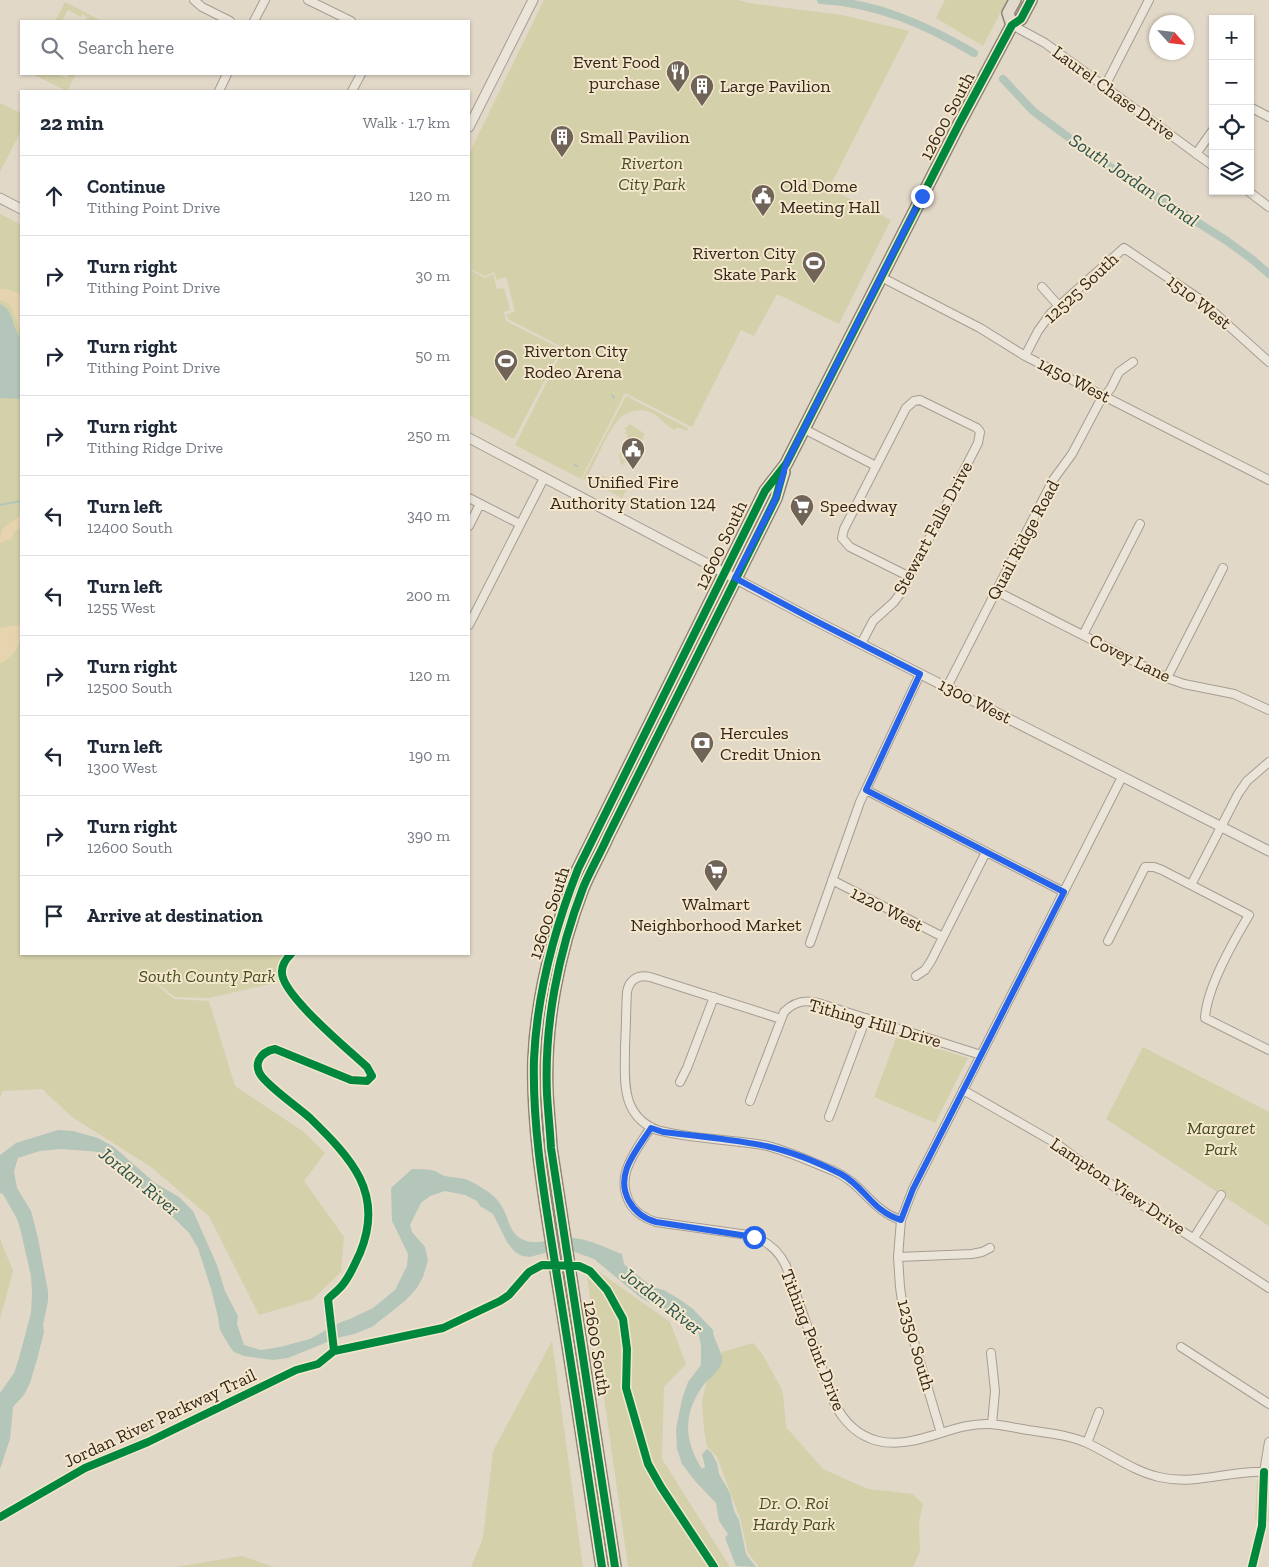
<!DOCTYPE html>
<html lang="en">
<head>
<meta charset="utf-8">
<style>
	:root { --surface:#fff; --page:#f2f2f3; --text:#1f2937; --muted:#747a83; --line:#e0e1e3 }
	body { margin:0; font-family:"Zilla Slab",serif; background:var(--page); color:var(--text) }
	.controls { position:absolute; right:15px; top:15px; display:grid; overflow:hidden; border-radius:0px; box-shadow:0 1px 4px #0004 }
	.controls button { width:45px; height:45px; display:grid; place-items:center; padding:0; border:0; border-bottom:1px solid var(--line); background:var(--surface); color:var(--text); font:25px sans-serif }
	.compass { position:absolute; left:1149px; top:15px; width:45px; height:45px; border-radius:50%; background:var(--surface); box-shadow:0 1px 4px #0004; rotate:117deg }
	.stop { position:absolute; width:15px; height:15px; margin:-11px; border:4px solid #2563eb; border-radius:50%; background:#fff }
	.stop.end { background:#2563eb; border-color:#fff; box-shadow:0 1px 5px #0008 }
	.list { margin:0; padding:0; list-style:none }
	h2 { display:flex; justify-content:space-between; align-items:center; height:65px; margin:0; padding:0 20px; font-size:21px }
	h2 small { font-size:16px; font-weight:400; color:var(--muted) }
	.list li { display:grid; grid-template-columns:32px 1fr auto; gap:15px; align-items:center; box-sizing:border-box; height:80px; padding:0 20px; border-top:1px solid var(--line) }
	.list b { display:block; font-size:19px; white-space:nowrap }
	.list p { margin:0; font-size:16px; white-space:nowrap; color:var(--muted) }
	.list em { font-size:16px; font-style:normal; color:var(--muted) }
	.icon { flex:none; width:28px; height:28px; fill:none; stroke:currentColor; stroke-width:2; stroke-linecap:round; stroke-linejoin:round }
	.map { position:relative; flex:none; width:1269px; height:1567px; overflow:hidden }
	.search { position:absolute; background:var(--surface); box-shadow:0 1px 4px #0004; left:20px; top:20px; width:450px; height:55px; display:flex; align-items:center; gap:12px; box-sizing:border-box; padding:0 18px; border-radius:0px; color:var(--muted); font-size:19px }
	.panel { position:absolute; background:var(--surface); box-shadow:0 1px 4px #0004; left:20px; top:90px; width:450px; height:865px; border-radius:0px }
	.map>svg:first-child { display:block }
</style>
</head>
<body>
<div class="map">
<svg width="1269" height="1567" viewBox="0 0 1269 1567">
	<rect width="100%" height="100%" fill="#e2d8c8"/>
	<path fill="#d3d0aa" d="M544,0H738L749,3L842,15L909,31L829,188L891,220L839,324L777,294L754,336L741,330L692,427L625,393L581,479L515,445L564,348L508,319L506,315L515,311L506,277L497,280L494,272L485,276L469,268V154Z
		M945,0H1007L983,46L936,18Z
		M65,2L102,21H90L86,19L87,17L82,14L81,17L68,10L62,21H55Z
		M32,74H54L67,78L69,74H76L67,91Z
		M0,103L21,113V131L0,172Z
		M0,214L21,225V954H295L270,984L209,998L175,997L134,966L174,999L209,1001L235,1086L304,1132L325,1153L304,1181L344,1237L341,1272L313,1299L259,1315L209,1216L151,1167L72,1117L42,1089L3,1091L0,1098Z
		M469,269L485,278L493,274L497,289L504,288L510,310L504,312L506,321L561,349L514,439L469,415Z
		M626,396L688,428L687,431L677,427L675,430C665,426 660,416 650,412C640,408 628,411 620,418C608,430 595,463 586,479L582,480Z
		M630,424L645,434L639,445L635,443L630,453L624,451L621,458L625,460L623,465L620,464L621,462L619,456L622,450L628,445L625,441L628,435L625,433L627,430L624,429Z
		M599,474L628,488L622,498L595,484Z
		M897,1036L968,1058L935,1123L874,1097Z
		M1143,1047L1269,1112V1226L1106,1119Z
		M0,1239L13,1271L0,1319Z
		M585,1262L670,1322L686,1364L664,1387L662,1459L730,1567H628Z
		M552,1341L583,1567H471L483,1538L493,1451Z
		M753,1343L763,1355L780,1386L783,1394L786,1427L823,1469L868,1489L913,1494L923,1504L919,1521L920,1551L913,1567H759L748,1553L740,1518L717,1457L707,1446L704,1430L702,1401L708,1376L716,1369L722,1352Z
		M1265,1479L1269,1480V1522L1255,1521L1257,1480Z
		M242,1556L274,1567H176Z"/>
	<path fill="#e6d4ae" d="M0,289H7L21,294V332L11,306L8,303L0,300Z
		M20,515H21V528L15,531L11,539L0,543C0,521 9,528 20,515Z
		M18,625L21,627C21,646 16,654 0,664V628Z"/>
	<path fill="#b4c6ba" d="M0,304C15,311 11,327 21,338V399L0,398Z
		M58,1130L73,1131L98,1138L114,1147L155,1183L179,1197L193,1211L217,1265L225,1291L238,1316L237,1324L244,1345L261,1350L280,1347L310,1339L341,1322L350,1319L373,1308L395,1290L407,1266L408,1254L392,1221L391,1188L412,1169C419,1169 427,1169 435,1171C438,1172 441,1175 445,1176C452,1178 460,1177 468,1180C478,1185 495,1194 501,1205C508,1215 508,1230 520,1238C536,1249 555,1235 574,1238C591,1240 606,1248 622,1254L624,1264L652,1287L664,1290L679,1299L693,1309L713,1330C713,1341 724,1353 722,1362C720,1371 711,1377 705,1383C683,1412 683,1439 702,1469L705,1467L702,1454L707,1449L711,1452L717,1463L719,1474L730,1493L734,1511L739,1520L746,1554L756,1567L736,1566L725,1538L728,1534L719,1521L716,1503L695,1481L682,1464L677,1449L676,1429L682,1399L688,1382L701,1365V1345L698,1332L694,1328L679,1321L667,1311L641,1298L594,1259L575,1252L559,1249L530,1257L522,1256L515,1252L507,1242L493,1214L480,1206L477,1201L465,1195L445,1191L430,1196L421,1203L410,1225L412,1232L425,1247L428,1260L423,1277L417,1288L405,1301L372,1327L354,1334L337,1338L288,1358L273,1360L244,1356L234,1352L230,1347L220,1330L218,1317L211,1289L198,1248L189,1233L174,1218L162,1210L157,1203L110,1158L100,1152L61,1149L40,1151L18,1158L14,1171L17,1188L31,1211L38,1238L48,1291V1301L43,1325L44,1332L38,1356L30,1383L24,1395L13,1407L10,1439L0,1469V1393L14,1373L19,1358L31,1313L32,1294L31,1276L20,1228L17,1219L3,1194L0,1193V1155L16,1143Z"/>
	<g fill="none" stroke-linecap="round" stroke-linejoin="round">
		<path stroke="#b4c6ba" stroke-width="2" d="M612,395L614,398
			M575,465L577,466
			M0,505L21,501"/>
		<path stroke="#b4c6ba" stroke-width="8" d="M821,0C877,3 926,25 974,53
			M1003,79L1033,111L1099,160L1227,241L1253,260L1269,274"/>
		<g stroke="#a69d92" stroke-width="10">
			<path id="minor" d="M194,0L202,7L230,21
				M308,0L351,21
				M254,21L265,0
				M1012,25L1045,43L1213,166
				M1105,86L1149,0
				M219,91L227,74
				M352,91L361,74
				M1250,107L1269,117
				M1196,154L1213,130
				M1248,191L1269,207
				M881,277L980,328L1025,356L1269,480
				M1042,287L1058,305
				M1025,356L1038,331L1051,313L1124,248L1198,298L1269,362
				M804,429L876,466
				M469,498L520,524
				M469,526L480,504
				M996,591L1167,678L1184,684L1234,694L1269,710
				M469,625L544,478
				M1083,635L1140,524
				M861,644L873,621L894,602L902,591L978,443L980,432L977,428L920,400L914,401L906,408L844,529L842,538L850,547L910,577
				M1167,678L1223,568
				M947,687L1053,480L1072,454L1099,403L1111,388L1119,372L1133,362
				M866,790L1064,892
				M832,880L943,937
				M1191,885L1238,794L1247,781L1269,762
				M1108,941L1145,867H1154L1162,870L1249,915C1233,942 1207,987 1205,1018L1269,1050
				M810,943L860,802L920,674
				M916,976L925,970L931,961L986,852
				M781,1019L650,977C638,974 629,980 627,992C626,1010 626,1028 625,1046C625,1080 620,1115 657,1130C691,1139 728,1139 763,1145C787,1150 811,1162 834,1171C862,1183 872,1211 901,1220
				M680,1082L687,1068L714,997
				M963,1090L1057,1144L1116,1188L1269,1288
				M750,1101L784,1012C794,1002 804,999 818,1003L981,1055
				M829,1117L866,1018
				M651,1127C636,1151 613,1176 631,1205C637,1214 646,1219 656,1222L748,1235C766,1240 778,1249 786,1266L834,1402C843,1421 858,1436 878,1441C916,1450 952,1422 990,1424C1003,1425 1015,1428 1028,1430C1048,1433 1068,1435 1087,1443C1111,1454 1133,1471 1159,1477C1197,1486 1232,1469 1269,1472
				M1194,1238L1221,1195
				M898,1257L972,1254L982,1252L990,1248
				M1181,1347L1269,1404
				M991,1353L995,1391L992,1424
				M941,1433L902,1301L900,1287L898,1257L901,1220L913,1189L1122,777
				M1087,1443L1099,1412
				M1264,1472L1269,1442"/>
		</g>
		<g stroke="#a69d92" stroke-width="11">
			<path id="tertiary" d="M469,127L533,0
				M0,198L21,209
				M469,438L812,619L1269,851"/>
		</g>
		<g stroke="#8c8378" stroke-width="14">
			<path id="primary" d="M1012,25L1008,13L1015,0
				M602,1567C587,1470 573,1373 557,1276C546,1205 532,1132 534,1059C537,993 554,930 578,869L765,491L786,464L959,124L1012,25L1021,19L1031,0
				M615,1567L551,1148C550,1130 548,1112 547,1094C544,1025 558,953 583,888C590,871 600,854 608,836L776,498L784,472"/>
		</g>
		<use href="#minor" stroke="#eae4d9" stroke-width="8"/>
		<use href="#tertiary" stroke="#eae4d9" stroke-width="9"/>
		<use href="#primary" stroke="#e1d9cb" stroke-width="11"/>
		<g stroke="#f4e7cc" stroke-width="11">
			<path id="cycleway" d="M291,954C287,958 282,965 282,971C279,993 350,1051 367,1067L372,1076L367,1081L351,1080L275,1049C260,1052 251,1065 264,1079C277,1093 295,1105 310,1118C351,1158 385,1193 360,1253C355,1263 351,1274 344,1283C340,1289 333,1294 328,1299L334,1351
				M0,1517L85,1468L148,1442L296,1370L318,1364L334,1351L443,1328L500,1301L509,1295L529,1272L542,1265L579,1266L590,1271L607,1290L623,1319L627,1349L626,1388L648,1464L661,1487L714,1567
				M602,1567C587,1470 573,1373 557,1276C546,1205 532,1132 534,1059C537,993 554,930 578,869L765,491L786,464L959,124L1012,25L1021,19L1031,0
				M615,1567L551,1148C550,1130 548,1112 547,1094C544,1025 558,953 583,888C590,871 600,854 608,836L776,498L783,472
				M1252,1567L1262,1526L1264,1472"/>
		</g>
		<use href="#cycleway" stroke="#00873e" stroke-width="8"/>
	</g>
	<g fill="none" stroke-linecap="round" stroke-linejoin="round">
		<path stroke="#2563eb" stroke-width="6" d="M754,1237L656,1222C645,1219 635,1212 629,1201C614,1174 637,1150 651,1128L663,1132C697,1136 732,1139 766,1146C789,1151 819,1163 841,1174C865,1187 873,1212 901,1220L913,1189L1064,892L866,790L920,674L812,619L735,578L776,498L786,464L922,196"/>
	</g>
	<defs>
		<g id="restaurant-pin" transform="scale(1.25)"><path d="M0 17L-7.5 6A9.5 9.5 0 1 1 7.5 6Z" fill="#706458" stroke="#f4e7cc"/><path d="M-5-6h1v4h1v-4h1v4h1v-4h1v5L-1.5 .5V6h-2V.5L-5-1ZM5-6V6H3V1.5H1.5Q1.5-4 5-6Z" fill="#fff"/></g>
		<g id="building-pin" transform="scale(1.25)"><path d="M0 17L-7.5 6A9.5 9.5 0 1 1 7.5 6Z" fill="#706458" stroke="#f4e7cc"/><path d="M-4-6H4V6H1V3H-1V6H-4ZM-2.5-4.3h1.7v1.8h-1.7ZM.8-4.3h1.7v1.8H.8ZM-2.5-1h1.7V.8h-1.7ZM.8-1h1.7V.8H.8Z" fill="#fff"/></g>
		<g id="civic-pin" transform="scale(1.25)"><path d="M0 17L-7.5 6A9.5 9.5 0 1 1 7.5 6Z" fill="#706458" stroke="#f4e7cc"/><path d="M-.6-6.5H3V-4.5H.6V-3L4-1V1h2V6H-6V1h2V-1L-.6-3ZM-1.2 2.5V6h2.4V2.5Z" fill="#fff"/></g>
		<g id="stadium-pin" transform="scale(1.25)"><path d="M0 17L-7.5 6A9.5 9.5 0 1 1 7.5 6Z" fill="#706458" stroke="#f4e7cc"/><path d="M0-5a6.5 5 0 1 0 0 10a6.5 5 0 1 0 0-10ZM-3.5-1.8h7v3.6h-7Z" fill="#fff"/></g>
		<g id="supermarket-pin" transform="scale(1.25)"><path d="M0 17L-7.5 6A9.5 9.5 0 1 1 7.5 6Z" fill="#706458" stroke="#f4e7cc"/><path d="M-6-5.5h2.5l.6 2H6L4.5 2H-2.5L-4.4-4H-6ZM-1.5 3.2a1.3 1.3 0 1 0 .1 0ZM3 3.2a1.3 1.3 0 1 0 .1 0Z" fill="#fff"/></g>
		<g id="bank-pin" transform="scale(1.25)"><path d="M0 17L-7.5 6A9.5 9.5 0 1 1 7.5 6Z" fill="#706458" stroke="#f4e7cc"/><path d="M-6-4H6V4H-6ZM0-2.3a2.3 2.3 0 1 0 0 4.6a2.3 2.3 0 1 0 0-4.6Z" fill="#fff"/></g>
	</defs>
	<g fill-rule="evenodd">
		<use href="#restaurant-pin" x="678" y="72"/>
		<use href="#building-pin" x="702" y="86"/>
		<use href="#building-pin" x="562" y="137"/>
		<use href="#civic-pin" x="763" y="196"/>
		<use href="#stadium-pin" x="814" y="263"/>
		<use href="#stadium-pin" x="506" y="361"/>
		<use href="#civic-pin" x="633" y="449"/>
		<use href="#supermarket-pin" x="802" y="506"/>
		<use href="#bank-pin" x="702" y="743"/>
		<use href="#supermarket-pin" x="716" y="871"/>
	</g>
	<g text-anchor="middle" dominant-baseline="central" stroke-width="4" stroke-linejoin="round" paint-order="stroke">
		<g font-size="18" fill="#33261b" stroke="#f4e7cc" text-anchor="start">
			<text x="660" y="62" text-anchor="end">Event Food<tspan x="660" dy="21">purchase</tspan></text>
			<text x="720" y="86">Large Pavilion</text>
			<text x="580" y="137">Small Pavilion</text>
			<text x="780" y="186">Old Dome<tspan x="780" dy="21">Meeting Hall</tspan></text>
			<text x="796" y="253" text-anchor="end">Riverton City<tspan x="796" dy="21">Skate Park</tspan></text>
			<text x="524" y="351">Riverton City<tspan x="524" dy="21">Rodeo Arena</tspan></text>
			<text x="633" y="482" text-anchor="middle">Unified Fire<tspan x="633" dy="21">Authority Station 124</tspan></text>
			<text x="820" y="506">Speedway</text>
			<text x="720" y="733">Hercules<tspan x="720" dy="21">Credit Union</tspan></text>
			<text x="716" y="904" text-anchor="middle">Walmart<tspan x="716" dy="21">Neighborhood Market</tspan></text>
		</g>
		<g font-size="18" fill="#33261b" stroke="#f4e7cc">
			<text transform="translate(1114 93) rotate(36)">Laurel Chase Drive</text>
			<text transform="translate(947 116) rotate(-62)">12600 South</text>
			<text transform="translate(1081 288) rotate(-43)">12525 South</text>
			<text transform="translate(1199 302) rotate(38)">1510 West</text>
			<text transform="translate(1074 380) rotate(27)">1450 West</text>
			<text transform="translate(933 528) rotate(-62)">Stewart Falls Drive</text>
			<text transform="translate(1023 540) rotate(-62)">Quail Ridge Road</text>
			<text transform="translate(721 545) rotate(-64)">12600 South</text>
			<text transform="translate(1130 658) rotate(26)">Covey Lane</text>
			<text transform="translate(975 701) rotate(27)">1300 West</text>
			<text transform="translate(887 909) rotate(27)">1220 West</text>
			<text transform="translate(549 913) rotate(-72)">12600 South</text>
			<text transform="translate(875 1023) rotate(16)">Tithing Hill Drive</text>
			<text transform="translate(1118 1186) rotate(34)">Lampton View Drive</text>
			<text transform="translate(813 1340) rotate(69)">Tithing Point Drive</text>
			<text transform="translate(916 1345) rotate(74)">12350 South</text>
			<text transform="translate(597 1348) rotate(81)">12600 South</text>
			<text transform="translate(160 1418) rotate(-25)">Jordan River Parkway Trail</text>
		</g>
		<g font-size="18" font-style="italic" fill="#464f22" stroke="#f4e7cc">
			<text x="652" y="163">Riverton<tspan x="652" dy="21">City Park</tspan></text>
			<text x="207" y="976">South County Park</text>
			<text x="1221" y="1128">Margaret<tspan x="1221" dy="21">Park</tspan></text>
			<text x="794" y="1503">Dr. O. Roi<tspan x="794" dy="21">Hardy Park</tspan></text>
		</g>
		<g font-size="19" font-style="italic" fill="#2a534f" stroke="#f4e7cc">
			<text transform="translate(1134 180) rotate(34)">South Jordan Canal</text>
			<text transform="translate(139 1181) rotate(39)">Jordan River</text>
			<text transform="translate(662 1301) rotate(38)">Jordan River</text>
		</g>
	</g>
</svg>
<div class="controls">
<button>+</button>
<button>−</button>
<button><svg class="icon" aria-label="locate" viewBox="0 0 24 24"><circle cx="12" cy="12" r="6"/><path d="M12 2v4M12 18v4M2 12h4M18 12h4"/></svg></button>
<button><svg class="icon" aria-label="layers" viewBox="0 0 24 24"><path d="M12 4l9 5-9 5-9-5zM3 14l9 5 9-5"/></svg></button>
</div>
<svg class="compass" viewBox="-18 -18 36 36"><path d="M0-13l5 13h-10z" fill="#e53935"/><path d="M0 13l5-13h-10z" fill="#747a83"/></svg>
<div class="stop" style="left:754px;top:1237px"></div>
<div class="stop end" style="left:922px;top:196px"></div>
<div class="search"><svg class="icon" aria-label="search" viewBox="0 0 24 24"><circle cx="10" cy="10" r="6"/><path d="M15 15l6 6"/></svg>Search here</div>
<section class="panel">
<h2>22 min<small>Walk · 1.7 km</small></h2>
<ul class="list">
<li><svg class="icon" aria-label="ahead" viewBox="0 0 24 24"><path d="M12 20V5M6 11l6-6 6 6"/></svg><div><b>Continue</b><p>Tithing Point Drive</p></div><em>120 m</em></li>
<li><svg class="icon" aria-label="right" viewBox="0 0 24 24"><path d="M7 20v-9h11M14 6l5 5-5 5"/></svg><div><b>Turn right</b><p>Tithing Point Drive</p></div><em>30 m</em></li>
<li><svg class="icon" aria-label="right" viewBox="0 0 24 24"><path d="M7 20v-9h11M14 6l5 5-5 5"/></svg><div><b>Turn right</b><p>Tithing Point Drive</p></div><em>50 m</em></li>
<li><svg class="icon" aria-label="right" viewBox="0 0 24 24"><path d="M7 20v-9h11M14 6l5 5-5 5"/></svg><div><b>Turn right</b><p>Tithing Ridge Drive</p></div><em>250 m</em></li>
<li><svg class="icon" aria-label="left" viewBox="0 0 24 24"><path d="M17 20v-9H6M10 6l-5 5 5 5"/></svg><div><b>Turn left</b><p>12400 South</p></div><em>340 m</em></li>
<li><svg class="icon" aria-label="left" viewBox="0 0 24 24"><path d="M17 20v-9H6M10 6l-5 5 5 5"/></svg><div><b>Turn left</b><p>1255 West</p></div><em>200 m</em></li>
<li><svg class="icon" aria-label="right" viewBox="0 0 24 24"><path d="M7 20v-9h11M14 6l5 5-5 5"/></svg><div><b>Turn right</b><p>12500 South</p></div><em>120 m</em></li>
<li><svg class="icon" aria-label="left" viewBox="0 0 24 24"><path d="M17 20v-9H6M10 6l-5 5 5 5"/></svg><div><b>Turn left</b><p>1300 West</p></div><em>190 m</em></li>
<li><svg class="icon" aria-label="right" viewBox="0 0 24 24"><path d="M7 20v-9h11M14 6l5 5-5 5"/></svg><div><b>Turn right</b><p>12600 South</p></div><em>390 m</em></li>
<li><svg class="icon" aria-label="arrive" viewBox="0 0 24 24"><path d="M6 21V4h12l-3 4 3 4H6"/></svg><div><b>Arrive at destination</b></div></li>
</ul>
</section>
</div>
</body>
</html>
